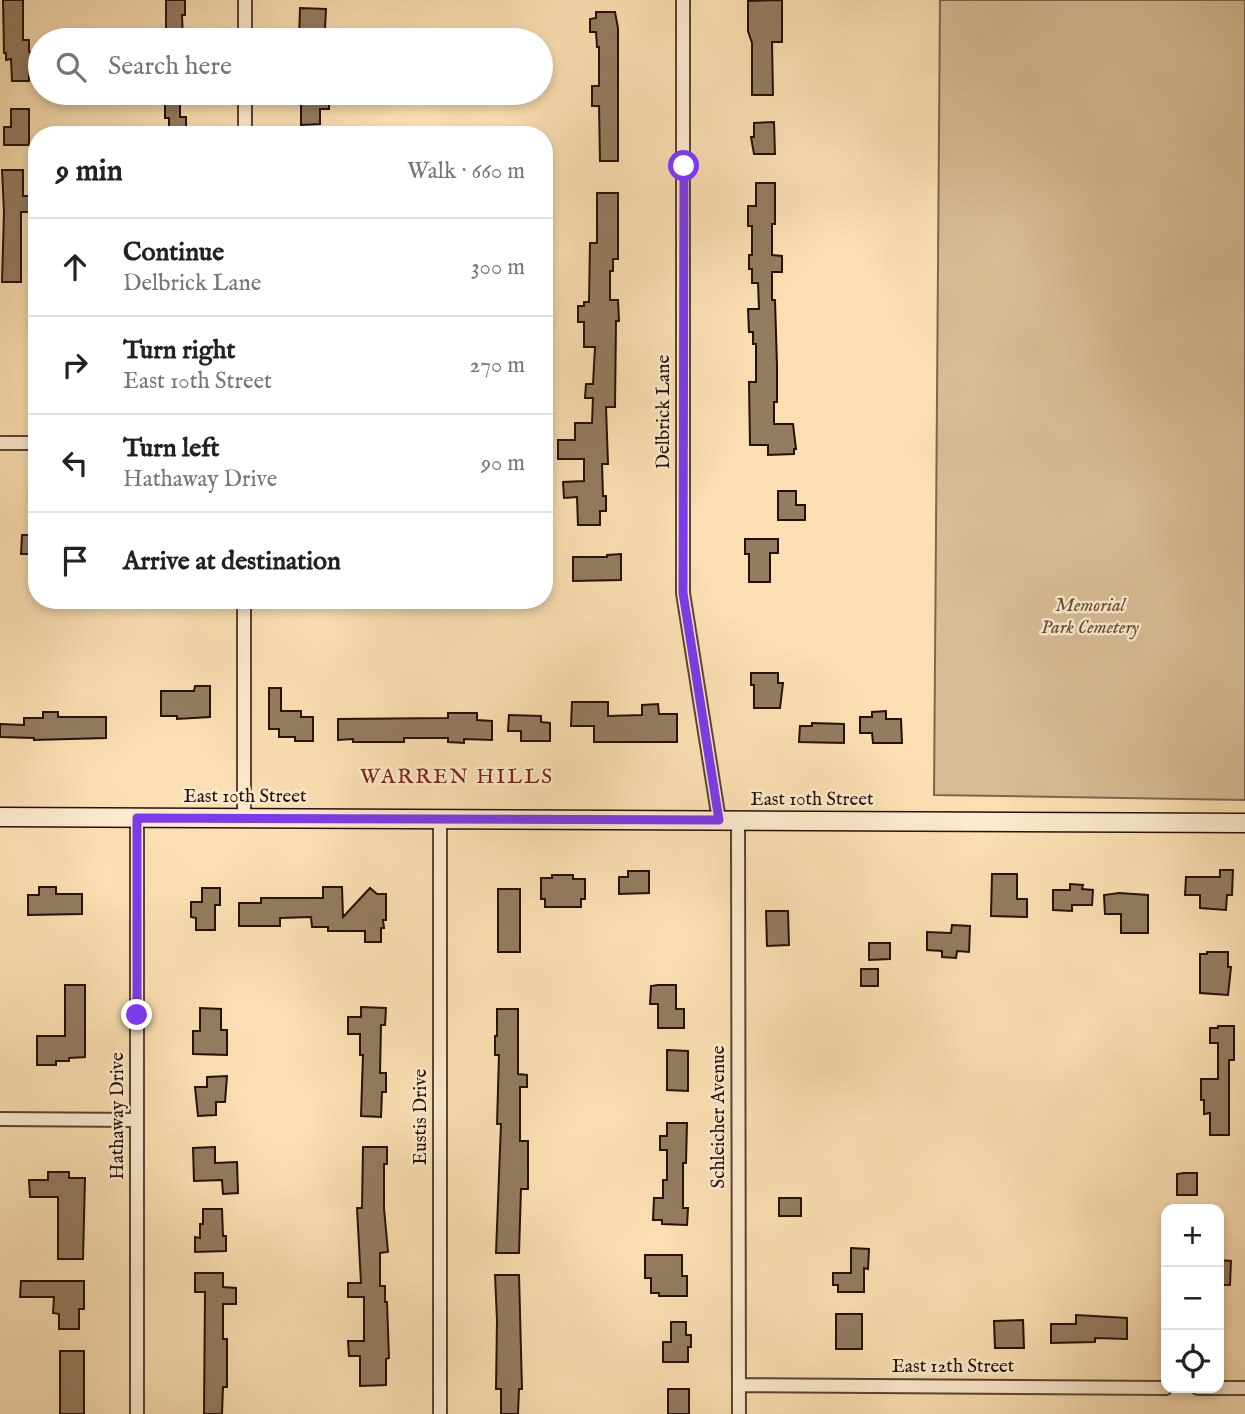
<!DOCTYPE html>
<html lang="en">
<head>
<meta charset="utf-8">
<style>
	:root { --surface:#fff; --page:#f6f6f6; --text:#222; --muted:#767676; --line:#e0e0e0 }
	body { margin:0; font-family:"IM FELL English",serif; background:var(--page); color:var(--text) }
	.controls { position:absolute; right:21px; bottom:21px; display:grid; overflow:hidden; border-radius:14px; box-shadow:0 4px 10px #0003 }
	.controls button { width:63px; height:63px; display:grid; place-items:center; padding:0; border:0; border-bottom:2px solid var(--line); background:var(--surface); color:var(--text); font:35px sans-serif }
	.stop { position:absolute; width:21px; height:21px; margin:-16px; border:5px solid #7c3aed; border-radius:50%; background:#fff }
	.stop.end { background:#7c3aed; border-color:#fff; box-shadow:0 2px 7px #0008 }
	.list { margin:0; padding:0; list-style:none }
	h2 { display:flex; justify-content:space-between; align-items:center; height:91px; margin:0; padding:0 28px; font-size:30px }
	h2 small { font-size:23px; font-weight:400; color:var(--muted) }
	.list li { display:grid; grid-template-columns:46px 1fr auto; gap:21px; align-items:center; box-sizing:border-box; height:98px; padding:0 28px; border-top:2px solid var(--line) }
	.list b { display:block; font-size:26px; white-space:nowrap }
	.list p { margin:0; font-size:23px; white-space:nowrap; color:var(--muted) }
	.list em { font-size:23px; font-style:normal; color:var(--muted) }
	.icon { flex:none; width:38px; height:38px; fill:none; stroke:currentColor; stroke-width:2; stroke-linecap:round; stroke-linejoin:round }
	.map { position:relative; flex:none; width:1245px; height:1414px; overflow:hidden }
	.search { position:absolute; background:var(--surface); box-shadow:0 4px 10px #0003; left:28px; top:28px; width:525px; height:77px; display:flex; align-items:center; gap:18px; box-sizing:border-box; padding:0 24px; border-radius:38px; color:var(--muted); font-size:26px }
	.panel { position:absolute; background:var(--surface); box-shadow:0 4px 10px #0003; left:28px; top:126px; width:525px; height:483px; border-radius:28px }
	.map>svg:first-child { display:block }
</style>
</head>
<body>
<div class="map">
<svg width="1245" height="1414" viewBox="0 0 1245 1414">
	<rect width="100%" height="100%" fill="#fbdfb2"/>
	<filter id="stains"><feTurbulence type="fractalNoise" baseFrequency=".00286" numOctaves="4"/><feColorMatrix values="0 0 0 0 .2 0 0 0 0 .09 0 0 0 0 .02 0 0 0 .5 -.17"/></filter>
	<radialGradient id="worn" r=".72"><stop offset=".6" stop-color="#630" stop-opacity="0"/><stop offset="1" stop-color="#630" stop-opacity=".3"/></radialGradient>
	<path fill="#d7bc95" stroke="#7e664e" stroke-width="2" d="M940,0H1245V800L934,795Z"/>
	<path fill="#947c60" stroke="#251008" stroke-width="2" d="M3,0H23V40H29V52H33L32,66L29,65V81H12L11,59L6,60V53H4Z
		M166,0H185V15H182L183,40H166Z
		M782,0V42H772L773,95H752V43L748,31V1Z
		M300,8L326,9L325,29L352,30V40H299Z
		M596,12H615L618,28V161H600L599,106H592V86H599V47H597L596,32H590V19L596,18Z
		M301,93H329V109H320V124L301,125Z
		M180,103V117H186V135H169V118H165V104Z
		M11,109H29V145H4V127H11Z
		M774,122L775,154H754L751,137H754V123Z
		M2,170H23V196H37V212H21V282H2L4,212Z
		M756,183H775V224H772V255L782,256V272H772V300H775L777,366V402H774V424H793L796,449H794V454L768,455V445H750L749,382H756V344H753V332H749L748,309H759L758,283H752V269H749V255H752V226H748V206H756Z
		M597,193H618V259H613V271H610V300H618L619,321H616L615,407H606L608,464H602L603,496H606V511H600V525H578L577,497L564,498L563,482L584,481V459H558V440H575V423H592L593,398H585L586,384H593L595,347H584V322H578V306H584V302H589L590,243H597Z
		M778,491H796V505H805V520H778Z
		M22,535H37V554H21Z
		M745,539H778V553H770V582H749V554H745Z
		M621,554V580L573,581V557H607V555Z
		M751,673H778V683H783L780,708H754V685H751Z
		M195,686H210V717L177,719V716H161V691H194Z
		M269,688H281V711H301V717H313V741H295V737H279V729H269Z
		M572,702H608V716L642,715V705L658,704L659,714H677V742H594V726H571Z
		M886,711V719H901L902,743H873L872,733H860V717H872V712Z
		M43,712H58V717H106V738L34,740V738L0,737V724L24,725V718H43Z
		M448,713H477V720L492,721V740L464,739V743L448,742V738H404V742H353V739L338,740V719L448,718Z
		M509,715L541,716V722L550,723V741H521V731H508Z
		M812,723L844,724V743L799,742L800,726H812Z
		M1220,870H1233L1232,895H1227L1226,910L1200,908V895H1185L1186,877H1220Z
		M628,871H649V893L619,894V877H628Z
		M992,874H1017V899H1027V917L991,916Z
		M552,875H573V879H585V899H581V907H545V899H541V878H552Z
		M1070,884L1083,885L1082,889L1093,890L1092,905H1072V911L1053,910V890H1070Z
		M39,887H56V894H82V914L28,915V895H39Z
		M323,887H342L343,917L370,888L377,894H386V920H383L384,928H381V942H365V931H328V927H312L311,917L280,918V926H239V903H261V898H323Z
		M202,888H220V905H215V930H196V918L191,917V902H202Z
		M498,889H520V952H498Z
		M1119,893L1148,895V933H1121V914H1105L1104,895Z
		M766,911H788L789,945L767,946Z
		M952,925L970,926L969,952L957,951L956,958L942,957V951L927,950V932L951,933Z
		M869,943H890V959L869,960Z
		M1207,952H1228V967H1231L1228,995L1200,993V954H1207Z
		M861,969H878V986H861Z
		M65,985H85V1057L69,1058V1061H56V1065H37V1036H65Z
		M658,985H676V1009H684V1028H658V1004H650L651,986Z
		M361,1007L386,1008L385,1025H381L380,1073H386V1092H382L381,1117L361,1116L363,1055H360V1034H348V1017H361Z
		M200,1008L221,1009V1030H227V1055L193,1054V1031H200Z
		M497,1009H518V1074L527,1075V1087H520V1141H528V1189H521L519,1253H496L501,1124H497L499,1055H495V1036H497Z
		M1218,1026H1234V1060H1229V1135H1210V1113L1204,1114V1100H1201V1079H1218V1043H1210V1028H1218Z
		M667,1050L688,1051V1091L667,1090Z
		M227,1076L225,1102H216V1115L198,1116L195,1087H207V1077Z
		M667,1123H687L686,1163H683V1208H688L687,1225L662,1224V1220H653L654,1198H663V1180H667V1150H660V1136H667Z
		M215,1147V1163L237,1162L238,1193L223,1194L222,1180L194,1181L193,1148Z
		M363,1147H387V1164H384V1208L388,1252L380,1253V1286H385V1302H387L389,1358L386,1359V1385L360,1386V1356H349L348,1341H364V1297H348V1283H361L357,1208H362Z
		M48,1172H69V1178H85L83,1259H58V1197H30L29,1180H48Z
		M1184,1173H1197V1195H1177V1174Z
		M779,1198H801V1216H779Z
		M203,1209H222L223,1236H226V1251L195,1252V1237L200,1238V1224H203Z
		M851,1248L869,1249L868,1269L864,1268V1292H838V1285H833V1273H851Z
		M645,1255H682V1276H687V1296H659V1293H651V1278H645Z
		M1219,1260L1231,1261L1230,1285H1219Z
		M195,1273H223V1287L236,1288V1304H223V1339H227V1387H223L222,1414H204L205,1292H195Z
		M495,1275H519L522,1389H519L518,1414H501V1389H496L497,1320Z
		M21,1281H84V1309H79V1329H59V1314L53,1313L54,1297H20Z
		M836,1314H862V1349H836Z
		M1076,1315L1127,1318V1339L1095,1338V1342L1051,1343V1324H1076Z
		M1023,1320L1024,1348H995L994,1321Z
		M671,1322H686V1335H691V1347H688V1362H663V1342H671Z
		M60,1351H84V1414H60Z
		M668,1389H689V1414H668Z"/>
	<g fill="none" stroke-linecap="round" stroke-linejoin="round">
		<g stroke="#5a4432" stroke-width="16">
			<path id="minor" d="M683,0V593L719,820
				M245,40V0
				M245,135V93
				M0,443H37
				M137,818V1414
				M244,818V600
				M440,819V1414
				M738,821L739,1414
				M0,1119L137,1120
				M739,1385L1166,1388
				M1198,1388H1245"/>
		</g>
		<g stroke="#251008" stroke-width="21">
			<path id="secondary" d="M0,817L1245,823"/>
		</g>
		<use href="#minor" stroke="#fceacd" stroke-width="12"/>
		<use href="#secondary" stroke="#fceacd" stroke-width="18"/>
	</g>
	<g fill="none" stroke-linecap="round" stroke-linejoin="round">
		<path stroke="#7c3aed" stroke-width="9" d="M137,1015V818L719,820L683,593L684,166"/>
	</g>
	<g text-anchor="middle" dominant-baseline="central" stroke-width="5" stroke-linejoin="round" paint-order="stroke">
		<g font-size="19" fill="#251008" stroke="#fceacd">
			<text transform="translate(664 412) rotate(-90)">Delbrick Lane</text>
			<text x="245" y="797">East 10th Street</text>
			<text x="812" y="800">East 10th Street</text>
			<text transform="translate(118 1116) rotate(-90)">Hathaway Drive</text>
			<text transform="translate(421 1117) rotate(-90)">Eustis Drive</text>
			<text transform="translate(719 1117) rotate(-90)">Schleicher Avenue</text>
			<text x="953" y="1367">East 12th Street</text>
		</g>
		<g font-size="19" font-style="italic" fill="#634c39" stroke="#fceacd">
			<text x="1090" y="606">Memorial<tspan x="1090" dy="22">Park Cemetery</tspan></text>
		</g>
		<g font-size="21" letter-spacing="2" fill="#7a1f14" stroke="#fceacd">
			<text x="457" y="777">WARREN HILLS</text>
		</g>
	</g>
	<rect width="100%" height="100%" filter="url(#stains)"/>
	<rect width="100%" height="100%" fill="url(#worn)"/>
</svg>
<div class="controls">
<button>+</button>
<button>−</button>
<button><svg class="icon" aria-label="locate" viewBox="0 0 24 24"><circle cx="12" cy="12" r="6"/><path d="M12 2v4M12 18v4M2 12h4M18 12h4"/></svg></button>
</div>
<div class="stop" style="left:684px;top:166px"></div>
<div class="stop end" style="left:137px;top:1015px"></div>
<div class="search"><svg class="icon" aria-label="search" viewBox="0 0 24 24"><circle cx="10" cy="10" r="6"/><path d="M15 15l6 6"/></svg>Search here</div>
<section class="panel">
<h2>9 min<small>Walk · 660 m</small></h2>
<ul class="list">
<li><svg class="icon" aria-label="ahead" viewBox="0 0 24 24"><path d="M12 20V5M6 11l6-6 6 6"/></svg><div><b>Continue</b><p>Delbrick Lane</p></div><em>300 m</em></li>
<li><svg class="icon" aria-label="right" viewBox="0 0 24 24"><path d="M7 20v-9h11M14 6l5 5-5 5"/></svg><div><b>Turn right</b><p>East 10th Street</p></div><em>270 m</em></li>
<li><svg class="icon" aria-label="left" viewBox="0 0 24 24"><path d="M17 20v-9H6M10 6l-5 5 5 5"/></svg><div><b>Turn left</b><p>Hathaway Drive</p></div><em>90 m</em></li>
<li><svg class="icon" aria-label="arrive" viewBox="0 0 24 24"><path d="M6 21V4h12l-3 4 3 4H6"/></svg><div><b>Arrive at destination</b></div></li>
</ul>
</section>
</div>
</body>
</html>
